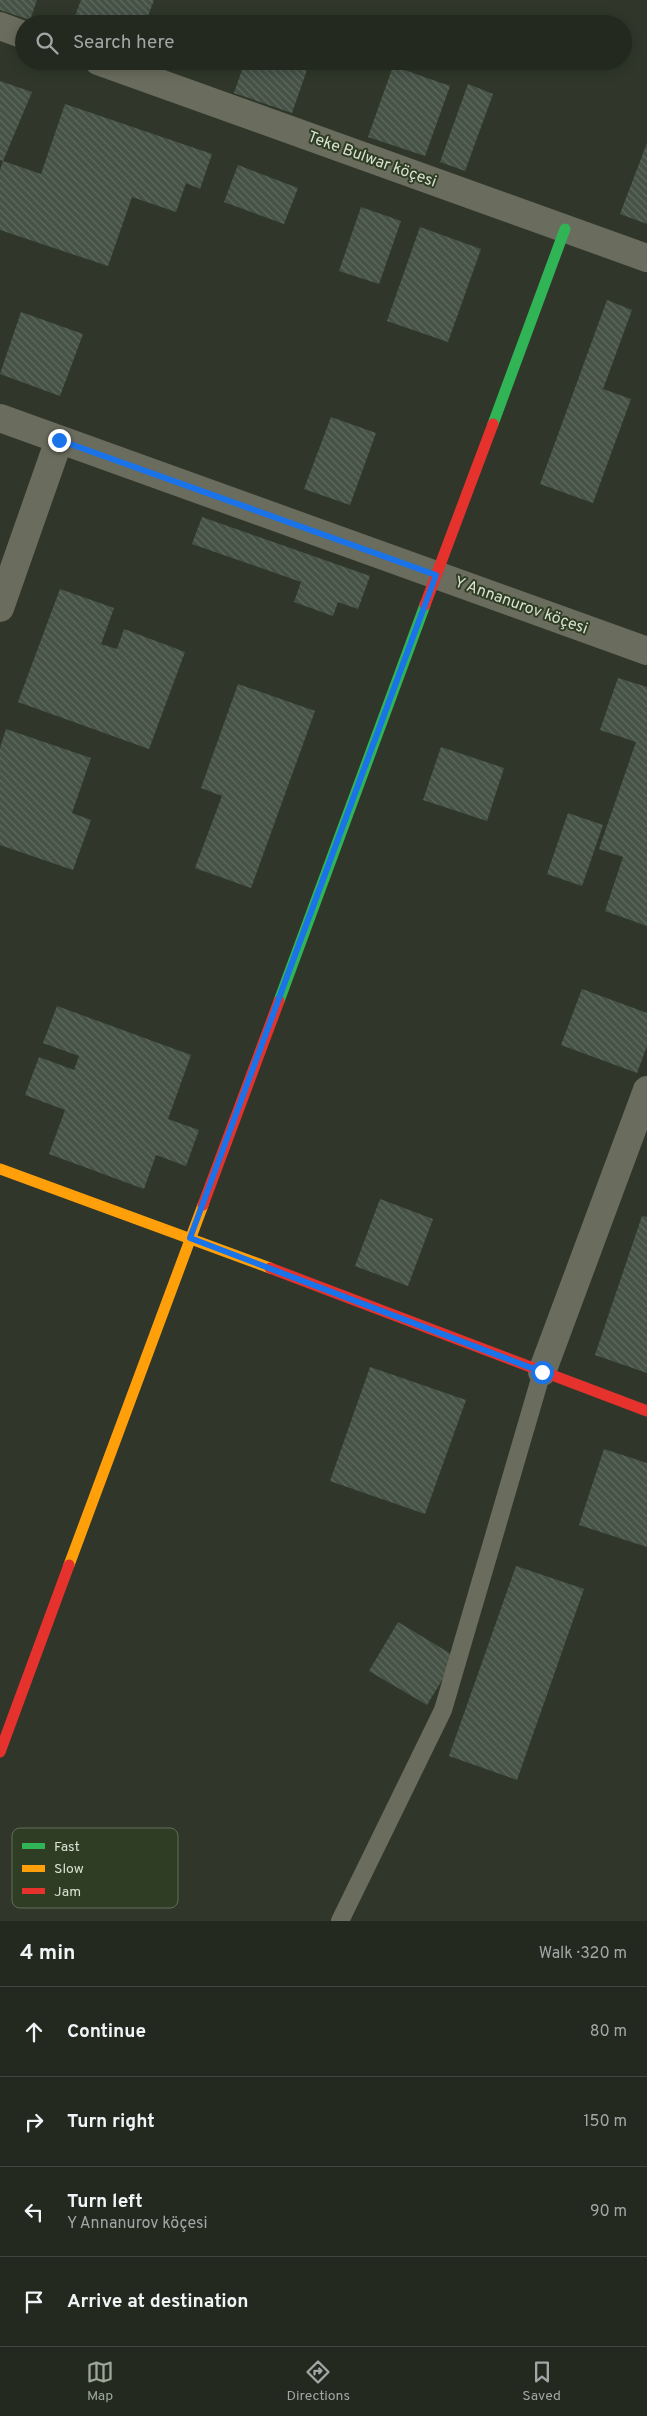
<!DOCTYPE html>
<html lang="en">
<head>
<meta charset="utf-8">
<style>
	:root { --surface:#242920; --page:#30352d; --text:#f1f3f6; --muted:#a3a6a5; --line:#41453e; --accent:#9da697 }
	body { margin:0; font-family:Overpass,sans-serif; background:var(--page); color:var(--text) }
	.stop { position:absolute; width:15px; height:15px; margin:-11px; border:4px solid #1a73e8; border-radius:50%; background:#fff }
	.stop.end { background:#1a73e8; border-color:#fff; box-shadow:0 1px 5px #0008 }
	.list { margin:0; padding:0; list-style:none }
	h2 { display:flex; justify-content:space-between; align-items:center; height:65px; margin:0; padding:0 20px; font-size:21px }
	h2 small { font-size:16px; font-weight:400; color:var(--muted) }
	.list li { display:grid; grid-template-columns:32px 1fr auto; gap:15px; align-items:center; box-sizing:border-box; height:90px; padding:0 20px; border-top:1px solid var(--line) }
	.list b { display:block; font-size:19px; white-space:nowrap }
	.list p { margin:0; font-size:16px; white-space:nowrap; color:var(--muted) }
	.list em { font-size:16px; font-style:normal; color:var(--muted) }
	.icon { flex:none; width:28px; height:28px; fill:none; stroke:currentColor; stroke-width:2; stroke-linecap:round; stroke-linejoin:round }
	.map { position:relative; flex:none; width:647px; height:1921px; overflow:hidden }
	.search { position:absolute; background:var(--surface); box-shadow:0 2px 12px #0003; left:15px; right:15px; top:15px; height:55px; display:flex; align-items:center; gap:12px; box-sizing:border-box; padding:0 18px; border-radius:28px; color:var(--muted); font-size:19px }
	.sheet { height:425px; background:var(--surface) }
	nav { display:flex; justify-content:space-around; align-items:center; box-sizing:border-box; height:70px; border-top:1px solid var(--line); background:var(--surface); font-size:14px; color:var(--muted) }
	nav a { display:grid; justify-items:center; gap:2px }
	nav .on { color:var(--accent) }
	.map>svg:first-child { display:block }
</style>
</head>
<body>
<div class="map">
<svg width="647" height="1921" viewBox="0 0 647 1921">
	<defs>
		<pattern id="building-back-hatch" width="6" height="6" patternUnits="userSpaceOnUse" patternTransform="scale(1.25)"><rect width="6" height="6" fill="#465246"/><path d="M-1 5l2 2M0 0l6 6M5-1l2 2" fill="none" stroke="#606b60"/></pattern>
	</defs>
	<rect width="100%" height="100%" fill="#30372a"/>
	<path fill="url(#building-back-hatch)" d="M0,0H37L30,20L0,10Z
		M81,0H154L145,24H72Z
		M245,61H310L292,113L234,93Z
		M393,66L450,86L425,156L368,137Z
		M0,81L32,92L3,161L0,160Z
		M468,84L493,94L465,171L440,162Z
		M65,104L212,154L200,189L186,183L176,212L132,197L108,266L0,230V170L3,161L41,174Z
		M647,143V224L620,214Z
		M238,165L298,188L284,224L224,202Z
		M361,207L401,221L379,284L339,271Z
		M420,227L481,249L448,342L387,321Z
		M607,300L632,310L603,389L631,399L593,503L540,484Z
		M21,312L83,334L60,396L0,374Z
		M331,417L376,433L350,505L304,489Z
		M202,517L370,576L358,609L338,602L333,616L294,602L301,582L192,544Z
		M60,589L114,608L101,644L117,649L124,629L185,652L149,749L18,702Z
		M618,678L647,687V926L605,911L623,857L599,849L636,742L600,730Z
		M238,684L315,711L251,888L195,868L222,796L201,788Z
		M6,729L91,758L72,813L91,820L73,870L0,845V748Z
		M441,747L504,768L487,821L423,800Z
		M568,813L603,825L582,886L547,874Z
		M582,989L647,1013V1046L637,1073L561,1045Z
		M57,1006L191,1055L168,1119L199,1130L186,1166L156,1155L144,1189L49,1154L65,1110L25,1095L39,1057L74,1070L79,1056L43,1043Z
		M380,1199L433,1219L408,1286L355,1266Z
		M642,1216L647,1217V1373L595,1355Z
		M370,1367L466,1400L425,1514L330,1481Z
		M604,1449L647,1463V1547L579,1525Z
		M516,1566L584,1589L517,1780L449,1756Z
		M398,1622L456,1657L427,1705L369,1671Z"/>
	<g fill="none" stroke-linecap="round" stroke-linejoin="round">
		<path stroke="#6a6c5d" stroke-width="18" d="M340,1921L443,1710L542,1372"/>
		<path stroke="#6a6c5d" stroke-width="28" d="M0,26L24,35
			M98,61L647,258
			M0,418L647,651
			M0,608L59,440
			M542,1372L647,1090"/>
		<path stroke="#30b455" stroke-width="11" d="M493,424L565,229
			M279,1001L425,605"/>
		<path stroke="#ff9f0a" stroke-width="11" d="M0,1169L270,1268
			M69,1565L203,1205"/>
		<path stroke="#e5322d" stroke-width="11" d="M425,605L493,424
			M203,1205L279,1001
			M270,1268L647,1411
			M0,1752L69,1565"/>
	</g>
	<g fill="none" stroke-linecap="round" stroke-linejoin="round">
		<path stroke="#1a73e8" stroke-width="6" d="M59,440L436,575L190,1238L542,1372"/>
	</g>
	<g text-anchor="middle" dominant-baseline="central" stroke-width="4" stroke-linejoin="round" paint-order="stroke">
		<g font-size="16" fill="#d8e1d2" stroke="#2f3d24">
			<text transform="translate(372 160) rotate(20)">Teke Bulwar köçesi</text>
			<text transform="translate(521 606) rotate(20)">Y Annanurov köçesi</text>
		</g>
	</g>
	<rect x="12" y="1828" width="166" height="80" rx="8" fill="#2f3d24" stroke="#626e58" stroke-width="1"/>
	<rect x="22" y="1843" width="23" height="6" fill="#30b455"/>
	<rect x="22" y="1865" width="23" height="7" fill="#ff9f0a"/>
	<rect x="22" y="1888" width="23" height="6" fill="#e5322d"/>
	<g font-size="14" fill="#d8e1d2">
		<text x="54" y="1851">Fast</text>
		<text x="54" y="1873">Slow</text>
		<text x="54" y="1896">Jam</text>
	</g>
</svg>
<div class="stop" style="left:542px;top:1372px"></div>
<div class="stop end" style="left:59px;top:440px"></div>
<div class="search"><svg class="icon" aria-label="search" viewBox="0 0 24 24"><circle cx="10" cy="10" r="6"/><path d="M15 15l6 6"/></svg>Search here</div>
</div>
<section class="sheet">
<h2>4 min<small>Walk · 320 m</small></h2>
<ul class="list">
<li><svg class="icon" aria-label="ahead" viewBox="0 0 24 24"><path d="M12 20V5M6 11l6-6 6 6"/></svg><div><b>Continue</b></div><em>80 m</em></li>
<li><svg class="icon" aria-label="right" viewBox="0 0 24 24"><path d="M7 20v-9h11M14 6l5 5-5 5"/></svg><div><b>Turn right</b></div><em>150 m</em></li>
<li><svg class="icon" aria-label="left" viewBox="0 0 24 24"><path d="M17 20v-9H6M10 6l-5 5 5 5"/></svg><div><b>Turn left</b><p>Y Annanurov köçesi</p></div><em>90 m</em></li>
<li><svg class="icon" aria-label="arrive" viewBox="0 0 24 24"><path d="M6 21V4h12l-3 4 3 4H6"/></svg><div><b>Arrive at destination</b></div></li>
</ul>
</section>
<nav>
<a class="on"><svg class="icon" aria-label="map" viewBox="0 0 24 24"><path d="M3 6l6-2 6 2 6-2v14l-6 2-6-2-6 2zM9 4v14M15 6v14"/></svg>Map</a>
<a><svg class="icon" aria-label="directions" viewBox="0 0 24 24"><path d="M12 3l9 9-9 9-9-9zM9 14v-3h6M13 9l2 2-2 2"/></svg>Directions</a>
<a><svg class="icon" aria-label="saved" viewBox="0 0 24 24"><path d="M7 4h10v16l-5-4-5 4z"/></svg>Saved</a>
</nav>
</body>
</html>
